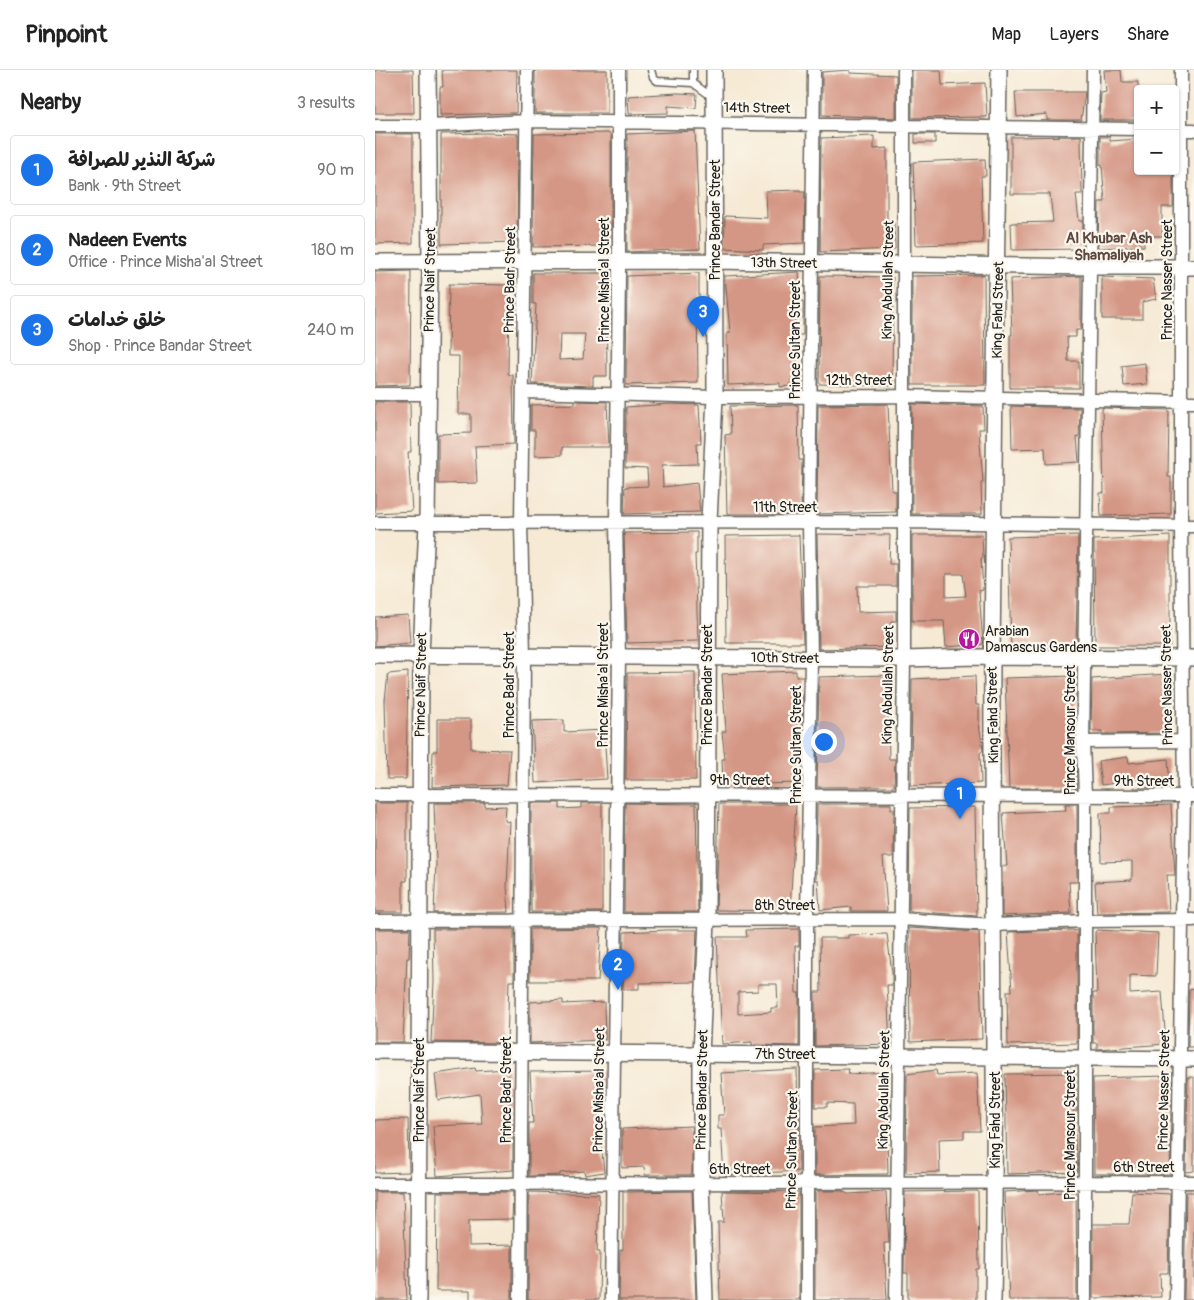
<!DOCTYPE html>
<html lang="en">
<head>
<meta charset="utf-8">
<style>
	:root { --surface:#fff; --page:#f6f6f6; --text:#222; --muted:#767676; --line:#e0e0e0; --accent:#1a73e8 }
	body { margin:0; font-family:Pangolin,"Playpen Sans Arabic",sans-serif; background:var(--page); color:var(--text) }
	.controls { position:absolute; right:15px; top:15px; display:grid; overflow:hidden; border-radius:5px; box-shadow:0 1px 4px #0004 }
	.controls button { width:45px; height:45px; display:grid; place-items:center; padding:0; border:0; border-bottom:1px solid var(--line); background:var(--surface); color:var(--text); font:25px sans-serif }
	.you { position:absolute; left:448px; top:671px; width:18px; height:18px; margin:-12px; border:4px solid #fff; border-radius:50%; background:#1a73e8; box-shadow:0 0 0 8px #1a73e833 }
	.badge { display:grid; place-items:center; width:32px; height:32px; border-radius:50%; background:var(--accent); color:#fff; font-size:16px; font-weight:700 }
	.pin { position:absolute; translate:-50% -41px; filter:drop-shadow(0 1px 2px #0008) }
	.pin::after { content:''; position:absolute; top:26px; width:18px; height:15px; background:inherit; clip-path:polygon(0 0,100% 0,50% 100%) }
	.list { margin:0; padding:0; list-style:none }
	h2 { display:flex; justify-content:space-between; align-items:center; height:65px; margin:0; padding:0 20px; font-size:21px }
	h2 small { font-size:16px; font-weight:400; color:var(--muted) }
	.list li { display:grid; grid-template-columns:32px 1fr auto; gap:15px; align-items:center; box-sizing:border-box; height:70px; margin:0 10px 10px; padding:0 10px; border:1px solid var(--line); border-radius:5px }
	.list b { display:block; font-size:19px; white-space:nowrap }
	.list p { margin:0; font-size:16px; white-space:nowrap; color:var(--muted) }
	.list em { font-size:16px; font-style:normal; color:var(--muted) }
	.map { position:relative; flex:none; width:819px; height:1230px; overflow:hidden }
	header { display:flex; align-items:center; gap:30px; box-sizing:border-box; height:70px; padding:0 25px; background:var(--surface); border-bottom:1px solid var(--line) }
	header strong { font-size:24px }
	nav { display:flex; gap:28px; margin-inline-start:auto; font-size:18px }
	main { display:flex }
	aside { flex:1; background:var(--surface) }
	.map>svg:first-child { display:block }
</style>
</head>
<body>
<header>
<strong>Pinpoint</strong>
<nav><a>Map</a><a>Layers</a><a>Share</a></nav>
</header>
<main>
<aside>
<h2>Nearby<small>3 results</small></h2>
<ul class="list">
<li><span class="badge">1</span><div><b>شركة النذير للصرافة</b><p>Bank · 9th Street</p></div><em>90 m</em></li>
<li><span class="badge">2</span><div><b>Nadeen Events</b><p>Office · Prince Misha'al Street</p></div><em>180 m</em></li>
<li><span class="badge">3</span><div><b>خلق خدامات</b><p>Shop · Prince Bandar Street</p></div><em>240 m</em></li>
</ul>
</aside>
<div class="map">
<svg width="819" height="1230" viewBox="0 0 819 1230">
	<rect width="100%" height="100%" fill="#fbf7ec"/>
	<filter id="ink" filterUnits="userSpaceOnUse"><feTurbulence type="fractalNoise" baseFrequency=".02" numOctaves="2"/><feDisplacementMap in="SourceGraphic" scale="10" xChannelSelector="R" yChannelSelector="G"/><feConvolveMatrix kernelMatrix="1 2 1 2 8 2 1 2 1" color-interpolation-filters="sRGB"/></filter>
	<filter id="wash" filterUnits="userSpaceOnUse"><feTurbulence type="fractalNoise" baseFrequency=".0096" numOctaves="4" result="noise"/><feDisplacementMap in="SourceGraphic" scale="20" xChannelSelector="R" yChannelSelector="G"/><feGaussianBlur stdDeviation="1.12" result="paint"/><feColorMatrix in="noise" values="0 0 0 0 0 0 0 0 0 0 0 0 0 0 0 0 0 1.4 0 .05"/><feComposite in="paint" operator="in"/></filter>
	<g filter="url(#wash)">
		<rect width="100%" height="100%" fill="#f6ead5"/>
		<g id="blocks">
			<path fill="#d59785" fill-rule="evenodd" d="M0,0H38L39,43H0Z
				M67,0H142L141,43L65,45V17H68Z
				M160,0H232V43H160Z
				M475,0V3L521,5V48L447,45V2Z
				M537,0H566L567,15L610,13L612,47L537,48Z
				M729,0H746L747,12H763V50H725L726,23L731,22Z
				M640,22H710L706,50H672V44L642,47Z
				M303,23L322,24L321,38L293,36V43L254,44L253,26Z
				M320,61L325,179L252,182V64Z
				M111,63L143,64L142,172L66,174V64Z
				M233,63L236,65V160H231V176L158,177L159,64Z
				M0,64H38V173L0,174Z
				M540,64H560V73H540Z
				M499,66V79L512,78V153L519,152L520,179L445,182L446,68Z
				M706,66L707,124H701L704,151H708L707,179L637,180L636,153L678,152L675,124H636V67Z
				M725,67H735V71L763,69V101H798V137H787V166H769V176L723,178L724,132H730L727,95H725Z
				M610,89L611,106H606L608,173L541,175L538,92Z
				M425,120V122H430L429,173L388,175V180L349,178L350,146L392,148L391,121Z
				M36,201L35,315L0,316V202Z
				M424,202L426,231H428V265H421L422,311H416V316L405,317V313L353,315L352,263H355L350,206Z
				M158,203H231L232,306H218V316L157,314L161,234H158ZM185,264H210L208,289L184,290Z
				M324,203V228H322L323,313L251,315L252,206Z
				M609,205L610,315H537V206Z
				M445,206L518,207L517,316L444,314Z
				M706,206V260H701V267H692L693,291H704V318H635V265H637L635,209Z
				M727,207L778,209L781,229L767,232V249H727Z
				M74,214L134,215L133,304L138,305L139,374L100,376L102,413L63,414V364L96,363V344H83L84,286H73Z
				M770,293L772,314L749,316L747,296Z
				M200,331L232,332L234,377H187V385L160,386V360H156V335L200,334Z
				M0,332H35L36,382H33L37,441L0,443Z
				M295,334L324,335L326,373H322L323,394L287,395L288,417L322,413L325,442L249,444L250,417L273,416L272,399L250,398L251,337Z
				M513,334L517,421H521V442L442,444L443,335Z
				M537,334L608,336L609,359H604L608,413H606L607,444H537Z
				M423,335L424,390H427L426,444H352L350,365L356,364L355,336Z
				M636,336L705,338L704,367H702L704,392L671,394L670,378L637,379Z
				M727,338L794,340L793,407H796V444L726,446L725,423H729Z
				M322,462V484H320L323,571L252,573L249,463Z
				M442,464L515,465L514,494H521V516H482L483,542L521,541V551H516L517,577L444,579Z
				M424,465L428,573H351L350,466Z
				M537,465H607L608,488H606L608,520L604,521L608,574L571,577L569,551H537ZM571,504H588L591,526L571,527Z
				M703,465L701,577L636,578L633,467Z
				M795,466V576H720L719,470Z
				M33,545L35,573L0,576V547Z
				M421,601V607H428L427,676L422,677L423,713L348,715L347,689H350L347,662L351,661L347,604Z
				M33,602L31,709H12L10,630L13,604Z
				M320,602L321,710H251L252,603Z
				M793,604L796,663L727,664V661H716L717,609Z
				M512,605L514,689H520L519,717H442L444,607Z
				M600,606L601,635H604V654L608,680L605,683L606,713L536,716L537,609Z
				M701,606V718H634L630,608Z
				M62,649H96V679L135,680L132,715L57,717L58,681H62Z
				M189,650V662L229,660L232,709L160,713L157,651Z
				M753,687L754,693L793,689L795,717L759,718L758,711L726,715L723,691Z
				M0,733H32V811H28V842H0Z
				M59,733H110V737L131,736L130,751L135,752L132,817L134,842L59,843L61,793Z
				M156,733H185V739L206,738V733H227V842H156Z
				M250,733L321,734L323,842H249Z
				M344,734H421L415,841L341,840Z
				M442,734H516V739H519L518,787H508L512,841H476V837L445,840L443,810H441Z
				M690,734H702V812H694L696,843L627,846V796H632L628,743L691,740Z
				M796,735L800,805H792L794,842L722,843L720,812L757,810V791L726,792L725,743H736V737Z
				M600,737L602,846L534,841L535,738Z
				M226,858L223,911H155V859Z
				M534,858L604,862L607,969L535,972Z
				M0,859H35L34,888H32L28,972H0Z
				M58,859H139V911H134L132,973L56,972L59,912Z
				M424,859V876H420L421,923H424V976L377,975V972L347,974L342,867H372L371,860ZM383,914H402L403,938H396V942L363,944V922L383,921Z
				M292,860H322L320,912L264,913V919H248L249,862Z
				M697,860L702,861V973L633,975L632,921H637L633,862Z
				M722,860L783,863L781,906L755,905V924L787,922L791,974L722,979V973H718V923H722L720,862Z
				M512,864L517,903V915H512L515,974L440,976V922H446L445,868H473V865Z
				M819,919V977H813L814,920Z
				M188,930V934L229,932L230,970L155,973V932Z
				M100,998L101,1001L133,999L136,1054H138V1100L62,1106L58,1056L107,1054L105,1024L63,1030L60,1004Z
				M422,999L424,1101L349,1105L346,1059H343V1045H349L346,1003Z
				M473,999L474,1004L514,1002L515,1069L512,1068L513,1104L440,1105V1057L479,1055L478,1034L452,1033V1037H440V1000Z
				M561,1000L562,1005L602,1003L605,1061H589V1068L564,1069L565,1102L531,1103L532,1004Z
				M228,1001V1041H223L229,1102L210,1105L209,1101L185,1103V1105L154,1106V1053H158L155,1002Z
				M700,1003L702,1041H698L702,1102L632,1104L630,1004Z
				M792,1006L796,1033L795,1104H719L718,1008Z
				M813,1007H819V1101L811,1102Z
				M33,1049L34,1102L0,1103V1050Z
				M317,1056V1105H270L269,1097L247,1098V1059Z
				M663,1120L664,1124L701,1121L702,1230H634L629,1122Z
				M317,1121L321,1230H244L245,1180H248V1122Z
				M347,1121L424,1122V1230H345L343,1152H349Z
				M440,1121H467L473,1124L511,1122L514,1173H509L512,1230H440Z
				M603,1121L604,1199H601V1230H533V1203H529L530,1122Z
				M0,1122H28L32,1230H0Z
				M62,1122H138L137,1149L94,1150V1176L137,1175V1230H95V1221H61Z
				M154,1122L224,1124L222,1182H225L224,1230H153Z
				M757,1122L795,1124L793,1203H785L786,1227L718,1228V1154H754Z
				M811,1122H819V1230H809Z"/>
		</g>
	</g>
	<g filter="url(#ink)">
		<use href="#blocks" fill-opacity="0" stroke="#68645d" stroke-width="1"/>
		<g fill="none" stroke-linecap="round" stroke-linejoin="round">
			<g stroke="#68645d" stroke-width="9">
				<path id="service" d="M276,0L278,7L282,11L318,13
					M318,0V13L337,27"/>
			</g>
			<g stroke="#68645d" stroke-width="15">
				<path id="minor" d="M0,56H55L152,51L763,59
					M800,60H819
					M149,322L340,327L528,326L819,332
					M0,324H53
					M0,453L529,452L819,456
					M708,672L808,671
					M0,725L819,726
					M0,851L525,849L618,855L710,851L819,850
					M0,1114L819,1112
					M145,1230L149,586L146,453L152,0
					M236,1230L244,586L241,453L244,206V0
					M432,1230V850L436,588L434,452L439,0
					M521,1230L529,589V0
					M710,1230V726L708,672L718,0
					M801,1230L809,726L806,456V0"/>
			</g>
			<g stroke="#68645d" stroke-width="18">
				<path id="tertiary" d="M0,192L340,191L717,197H819
					M0,585L529,589L601,587L819,588
					M0,981L819,989
					M43,1230L46,584L52,453L55,191L53,0
					M330,1230L326,1114V985L332,850L334,451L340,327L339,0
					M618,1230C622,1016 616,801 617,587C618,391 622,196 624,0"/>
			</g>
			<use href="#service" stroke="#fff" stroke-width="6"/>
			<use href="#minor" stroke="#fff" stroke-width="12"/>
			<use href="#tertiary" stroke="#fff" stroke-width="15"/>
		</g>
	</g>
	<defs>
		<g id="restaurant-disc" transform="scale(1.125)"><circle r="9.5" fill="#b5179e" stroke="#fbf7ec"/><path d="M-5-6h1v4h1v-4h1v4h1v-4h1v5L-1.5 .5V6h-2V.5L-5-1ZM5-6V6H3V1.5H1.5Q1.5-4 5-6Z" fill="#fff"/></g>
	</defs>
	<g fill-rule="evenodd">
		<use href="#restaurant-disc" x="594" y="569"/>
	</g>
	<g text-anchor="middle" dominant-baseline="central" stroke-width="4.5" stroke-linejoin="round" paint-order="stroke">
		<g font-size="14" fill="#1c1c1c" stroke="#fbf7ec">
			<text transform="translate(382 38) rotate(1)">14th Street</text>
			<text transform="translate(340 150) rotate(-90)">Prince Bandar Street</text>
			<text transform="translate(409 193) rotate(1)">13th Street</text>
			<text transform="translate(55 210) rotate(-89)">Prince Naif Street</text>
			<text transform="translate(135 210) rotate(-89)">Prince Badr Street</text>
			<text transform="translate(229 210) rotate(-90)">Prince Misha'al Street</text>
			<text transform="translate(513 210) rotate(-89)">King Abdullah Street</text>
			<text transform="translate(792 210) rotate(-90)">Prince Nasser Street</text>
			<text transform="translate(623 240) rotate(-89)">King Fahd Street</text>
			<text transform="translate(420 270) rotate(-90)">Prince Sultan Street</text>
			<text x="484" y="310">12th Street</text>
			<text x="410" y="437">11th Street</text>
			<text transform="translate(410 588) rotate(1)">10th Street</text>
			<text transform="translate(46 615) rotate(-89)">Prince Naif Street</text>
			<text transform="translate(134 615) rotate(-90)">Prince Badr Street</text>
			<text transform="translate(228 615) rotate(-90)">Prince Misha'al Street</text>
			<text transform="translate(332 615) rotate(-90)">Prince Bandar Street</text>
			<text transform="translate(513 615) rotate(-89)">King Abdullah Street</text>
			<text transform="translate(792 615) rotate(-91)">Prince Nasser Street</text>
			<text transform="translate(618 645) rotate(-91)">King Fahd Street</text>
			<text transform="translate(695 660) rotate(-90)">Prince Mansour Street</text>
			<text transform="translate(421 675) rotate(-90)">Prince Sultan Street</text>
			<text x="365" y="710">9th Street</text>
			<text x="769" y="711">9th Street</text>
			<text x="410" y="835">8th Street</text>
			<text x="410" y="984">7th Street</text>
			<text transform="translate(44 1020) rotate(-90)">Prince Naif Street</text>
			<text transform="translate(131 1020) rotate(-90)">Prince Badr Street</text>
			<text transform="translate(224 1020) rotate(-89)">Prince Misha'al Street</text>
			<text transform="translate(327 1020) rotate(-89)">Prince Bandar Street</text>
			<text transform="translate(509 1020) rotate(-89)">King Abdullah Street</text>
			<text transform="translate(789 1020) rotate(-89)">Prince Nasser Street</text>
			<text transform="translate(620 1050) rotate(-90)">King Fahd Street</text>
			<text transform="translate(695 1065) rotate(-90)">Prince Mansour Street</text>
			<text transform="translate(417 1080) rotate(-89)">Prince Sultan Street</text>
			<text x="769" y="1097">6th Street</text>
			<text x="365" y="1099">6th Street</text>
		</g>
		<g font-size="14" fill="#1c1c1c" stroke="#fbf7ec" text-anchor="start">
			<text x="610" y="561">Arabian<tspan x="610" dy="16">Damascus Gardens</tspan></text>
		</g>
		<g font-size="15" font-weight="bold" fill="#5d4741" stroke="#fbf7ec">
			<text x="734" y="168">Al Khubar Ash<tspan x="734" dy="17">Shamaliyah</tspan></text>
		</g>
	</g>
</svg>
<div class="controls">
<button>+</button>
<button>−</button>
</div>
<div class="you"></div>
<div class="pin badge" style="left:585px;top:749px">1</div>
<div class="pin badge" style="left:243px;top:920px">2</div>
<div class="pin badge" style="left:328px;top:267px">3</div>
</div>
</main>
</body>
</html>
